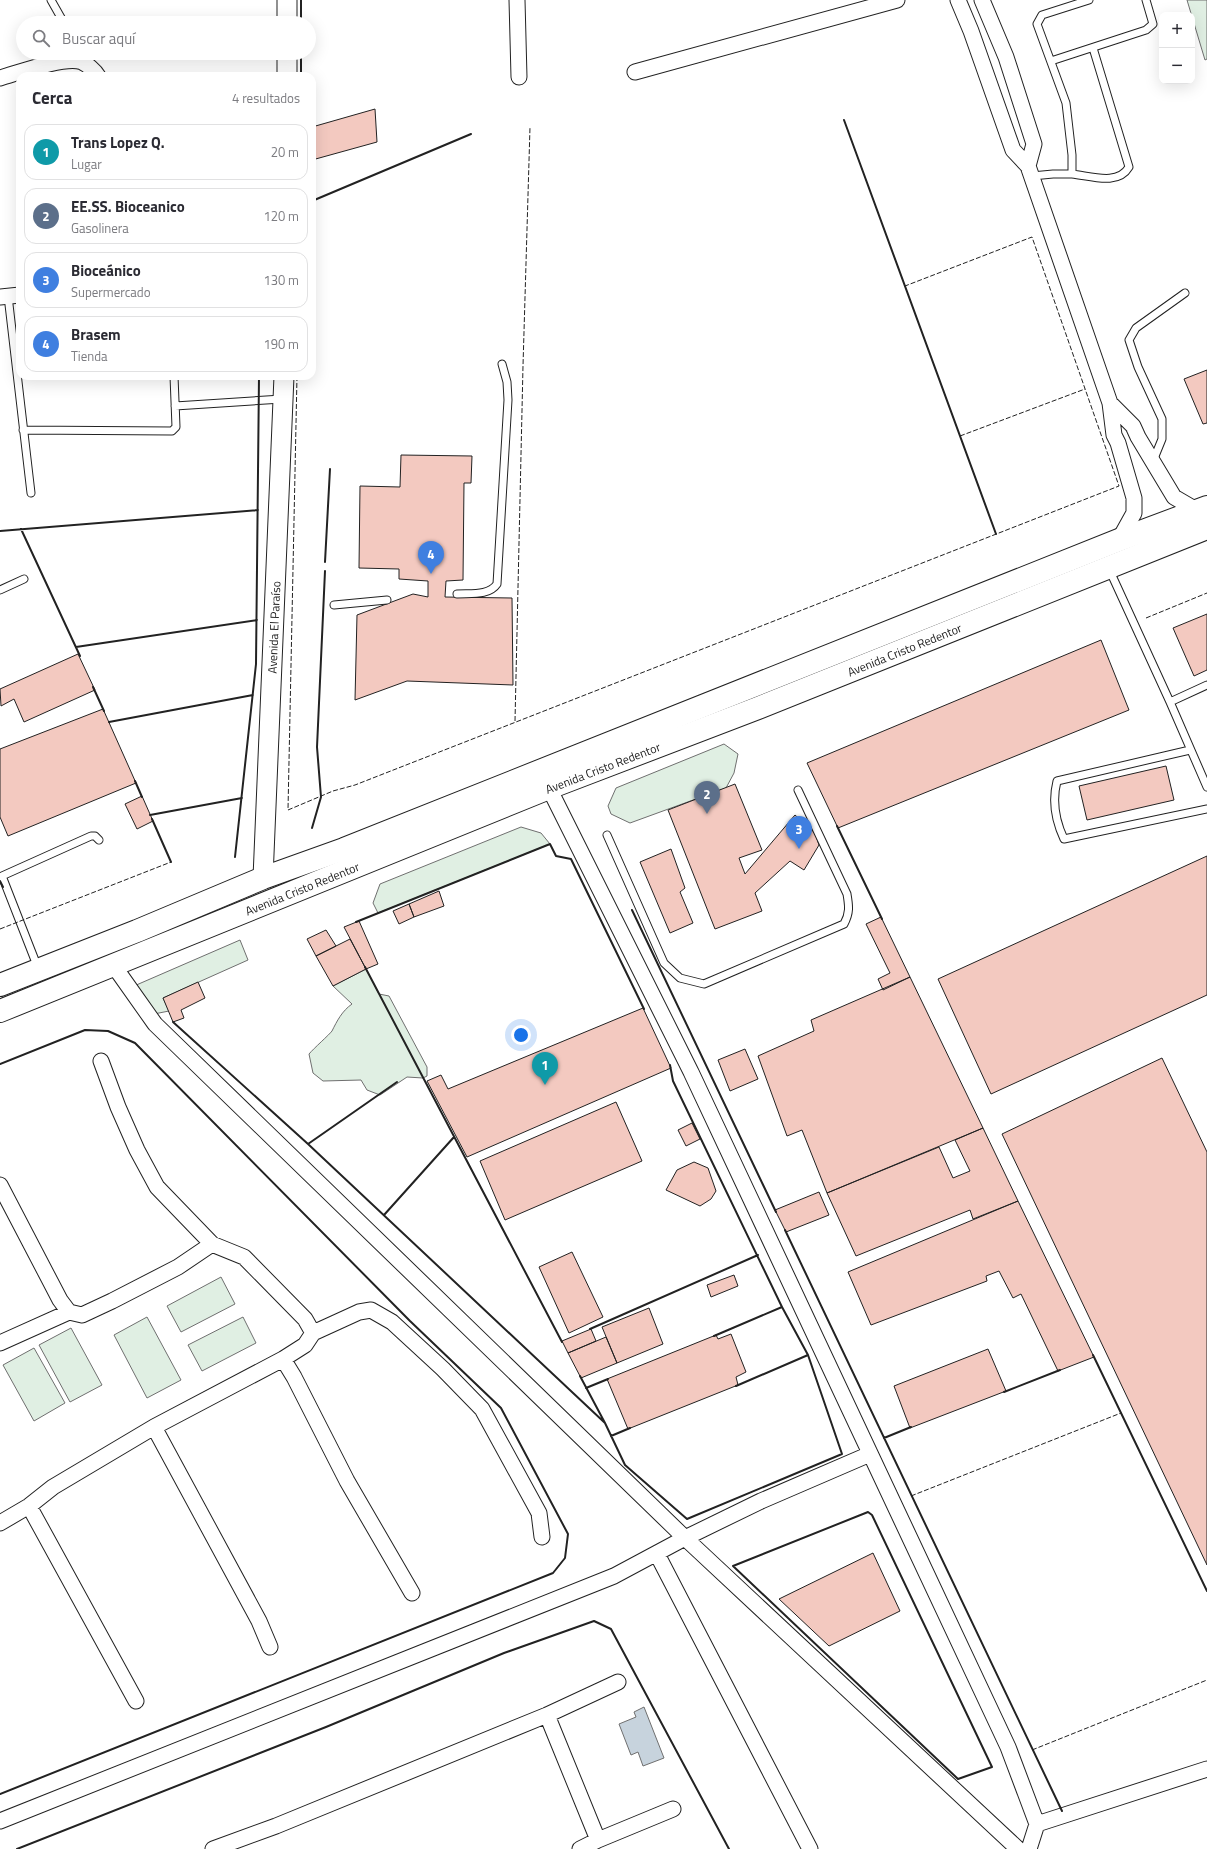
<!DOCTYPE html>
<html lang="es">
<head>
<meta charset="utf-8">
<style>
	:root { --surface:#fff; --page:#f7f7f7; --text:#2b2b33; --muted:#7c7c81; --line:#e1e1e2; --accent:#d93025 }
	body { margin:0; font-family:"Titillium Web",sans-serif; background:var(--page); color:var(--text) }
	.controls { position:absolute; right:12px; top:12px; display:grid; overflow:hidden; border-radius:8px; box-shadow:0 4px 16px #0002 }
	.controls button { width:36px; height:36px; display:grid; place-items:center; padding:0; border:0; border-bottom:1px solid var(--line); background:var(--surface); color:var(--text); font:20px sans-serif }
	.you { position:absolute; left:521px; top:1035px; width:14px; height:14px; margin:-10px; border:3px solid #fff; border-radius:50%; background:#1a73e8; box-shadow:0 0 0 6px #1a73e833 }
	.badge { display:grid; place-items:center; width:26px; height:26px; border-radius:50%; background:var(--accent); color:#fff; font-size:13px; font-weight:700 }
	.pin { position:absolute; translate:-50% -33px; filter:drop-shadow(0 1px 2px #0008) }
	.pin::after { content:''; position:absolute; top:21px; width:14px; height:12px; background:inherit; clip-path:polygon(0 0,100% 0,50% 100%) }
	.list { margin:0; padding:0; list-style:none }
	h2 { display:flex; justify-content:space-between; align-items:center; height:52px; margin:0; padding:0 16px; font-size:17px }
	h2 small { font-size:13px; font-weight:400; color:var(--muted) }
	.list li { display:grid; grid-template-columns:26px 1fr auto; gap:12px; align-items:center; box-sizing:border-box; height:56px; margin:0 8px 8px; padding:0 8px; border:1px solid var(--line); border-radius:12px }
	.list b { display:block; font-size:15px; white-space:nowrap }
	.list p { margin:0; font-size:13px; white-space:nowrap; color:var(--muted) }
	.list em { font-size:13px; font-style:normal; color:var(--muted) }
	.icon { flex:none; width:22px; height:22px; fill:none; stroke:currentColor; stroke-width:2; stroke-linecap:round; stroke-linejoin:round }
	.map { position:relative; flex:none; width:1207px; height:1849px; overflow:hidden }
	.search { position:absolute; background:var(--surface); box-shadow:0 4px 16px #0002; left:16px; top:16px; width:300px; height:44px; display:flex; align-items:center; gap:10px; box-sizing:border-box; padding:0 14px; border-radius:22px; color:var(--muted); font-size:15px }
	.panel { position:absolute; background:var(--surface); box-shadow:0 4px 16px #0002; left:16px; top:72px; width:300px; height:308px; border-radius:12px }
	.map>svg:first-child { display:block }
</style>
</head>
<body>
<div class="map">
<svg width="1207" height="1849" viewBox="0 0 1207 1849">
	<rect width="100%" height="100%" fill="#fff"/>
	<path fill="#e0efe3" stroke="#6f6f6f" d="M1187,0H1207V59L1205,60Z
		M724,744L738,754L734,773L726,788L630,823L611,814L608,806L616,788Z
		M521,827L541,833L550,844L378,913L373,903L380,884Z
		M240,940L248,960L163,998L169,1011L154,1014L134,986Z
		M366,969L379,994L389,996L427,1067V1076L423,1078L407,1077L380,1095L367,1090L361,1080L323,1081L313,1073L309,1054C314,1048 329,1035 332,1031C337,1021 342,1011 352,1004L333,986Z
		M221,1277L235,1304L181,1332L167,1306Z
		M147,1317L181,1380L147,1398L114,1335Z
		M243,1317L256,1343L202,1371L188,1345Z
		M71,1328L102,1385L70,1402L39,1345Z
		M34,1348L65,1403L34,1421L3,1365Z"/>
	<path fill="#c7d3dd" stroke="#6f6f6f" d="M644,1707L664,1758L643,1766L638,1752L631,1755L619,1724L636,1717L634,1712Z"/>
	<path fill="#f3c9c0" stroke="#222" d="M375,109L377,142L312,160V127Z
		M1207,370V423L1203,424L1184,379Z
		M401,455L472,456L471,483H464L463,580L446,581L445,597L512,598L513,685L407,681L355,700L357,615L413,594L428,597V581L399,579V569L359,568L360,486L400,487Z
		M1207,614V670L1194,676L1173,628Z
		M1101,640L1129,710L838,828L807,763Z
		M78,654L95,690L24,722L14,699L1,706L0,689Z
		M103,709L136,783L8,836L0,817V749Z
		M1166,766L1174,800L1087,820L1079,786Z
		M735,784L762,850L739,858L745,874L795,815L815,833L819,845L804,870L790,861L755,893L762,911L715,929L668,810Z
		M142,796L153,821L137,829L125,804Z
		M671,849L685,888L680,892L693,923L670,933L640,862Z
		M1207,856V995L991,1094L938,979Z
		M439,891L444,906L414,917L409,904Z
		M409,904L414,917L399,924L393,911Z
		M881,917L910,977L883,990L878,979L890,973L866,924Z
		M359,921L378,964L366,969L344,927Z
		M326,930L336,946L316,956L307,939Z
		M350,939L366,969L333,986L316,956Z
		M910,977L983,1128L827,1193L802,1130L787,1136L758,1056L814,1031L811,1020Z
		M198,982L205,998L181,1010L184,1018L173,1022L163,998Z
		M643,1008L671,1068L467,1157L427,1081L441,1075L448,1089Z
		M745,1049L758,1079L730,1091L718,1060Z
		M1162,1058L1207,1152V1565L1002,1134Z
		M616,1102L642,1161L505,1220L480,1161Z
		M692,1123L700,1139L686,1146L678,1130Z
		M983,1128L1018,1201L973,1219L970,1210L856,1256L827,1193L939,1147L953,1178L970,1171L955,1140Z
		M694,1162L708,1168L716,1191L711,1199L700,1206L666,1190L677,1170Z
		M819,1192L829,1215L786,1232L775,1210Z
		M1018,1201L1094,1357L1058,1371L1021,1294L1013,1298L999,1271L986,1276L987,1281L871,1325L848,1272Z
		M572,1252L603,1317L569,1333L539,1267Z
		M734,1275L738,1286L711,1297L707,1285Z
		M649,1308L663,1344L617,1363L602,1327Z
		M591,1329L596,1341L568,1353L562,1341Z
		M731,1334L746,1372L736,1377L738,1385L628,1429L607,1379L716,1335L718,1339Z
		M606,1337L617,1363L581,1378L568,1353Z
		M988,1349L1006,1391L910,1428L894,1386Z
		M873,1553L900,1611L829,1646L779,1599Z"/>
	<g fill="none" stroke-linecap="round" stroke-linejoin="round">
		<g stroke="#222" stroke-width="9">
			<path id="service" d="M51,0L64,23
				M1051,61L1146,30L1153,24L1146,0
				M1072,174C1091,176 1118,186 1129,167L1093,48
				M1032,176L1053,174H1072V155L1066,103L1037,24L1042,15L1089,0
				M8,296L31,493
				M175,406L282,399
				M23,430L172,431L176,427L174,376
				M1153,461L1162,439V419L1138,367L1129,340L1136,328L1185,293
				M1109,569L1170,702L1207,787
				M0,590L24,579
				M457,594C470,593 489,596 497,584L508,400L507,382L502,364
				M334,605L387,600
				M1170,702L1207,685
				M1190,750L1057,781C1052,801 1055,820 1064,839L1207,809
				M607,835L664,963L680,978L704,984L844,924C850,913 849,906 847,894L798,790
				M38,968L2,876L91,836H95L99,840"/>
		</g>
		<g stroke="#222" stroke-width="17">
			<path id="minor" d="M517,0L519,77
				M958,0L971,31L1013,150L1028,166L1110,403L1114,435L1118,443L1134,498V513L1119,540
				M982,0L1006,57L1034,144L1028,166
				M635,72L897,0
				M0,78C18,73 66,55 82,62C87,64 95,71 98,76
				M0,297L20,295
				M1110,403L1133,426L1138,437L1174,497L1198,511
				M549,788L691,1072L1008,1747L1037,1824L1029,1849
				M114,966L155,1024L685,1538L1018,1849
				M101,1061L118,1107L137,1150L157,1187L212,1244L244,1257L305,1319L313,1333
				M0,1185L60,1300L69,1312
				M0,1343L69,1312L82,1315L112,1301L178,1267L212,1244
				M283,1359L294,1377L347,1481L412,1593
				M154,1427L259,1621L270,1647
				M29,1506L136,1701
				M0,1523L29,1506L53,1487L154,1427L283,1359L305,1345L313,1333L359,1312L371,1310L392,1322L443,1369L482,1409L539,1513L542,1537
				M657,1554L810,1849
				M547,1715L618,1682
				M0,1821L614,1576L685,1538L761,1501L870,1454
				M1037,1824L1207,1769
				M598,1840L673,1809
				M213,1849L276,1826L547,1715L598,1840L580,1849"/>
		</g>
		<g stroke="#222" stroke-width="21">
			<g id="tertiary">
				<path d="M287,0V23"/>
				<path d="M287,53V76"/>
				<path id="s1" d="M263,878L284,376"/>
			</g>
		</g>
		<g stroke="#222" stroke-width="24">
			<g id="trunk">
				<path d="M0,985L137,931L263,878L344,849L1119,540L1207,507"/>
				<path id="s2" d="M0,1011L549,788L758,708L1207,528"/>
			</g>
		</g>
		<use href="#service" stroke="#fff" stroke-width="7"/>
		<use href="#minor" stroke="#fff" stroke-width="15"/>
		<use href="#tertiary" stroke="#fff" stroke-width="19"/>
		<use href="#trunk" stroke="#fff" stroke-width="22"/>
		<path stroke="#222" stroke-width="1" stroke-dasharray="5 2" stroke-linecap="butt" d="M297,376L288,810L333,791L355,785L1119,486L1032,237L905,286
			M960,436L1085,389
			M1146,618L1207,593
			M515,721L523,366L530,127
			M0,929L171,862
			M911,1496L1121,1413
			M1032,1750L1207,1680"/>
		<path stroke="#222" stroke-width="2" d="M301,0V23
			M301,53V76
			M844,120L996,534
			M312,201L471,134
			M21,529L80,656
			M0,531L258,510
			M325,562L330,469
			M76,647L257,620
			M93,687L104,711
			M109,722L253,695
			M135,781L142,797
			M150,815L242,798
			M152,819L171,862
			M837,826L882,919
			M312,828L321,797L317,747L325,571
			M235,857L256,664L259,376
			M0,881L3,887
			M632,910L776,1212
			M356,922L550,844L556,856L571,859L644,1009
			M365,967L562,1342
			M173,1022L308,1144L605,1423L625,1465L687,1519L842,1454L808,1355L782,1307L673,1081L670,1065
			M0,1064L85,1030L108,1031L135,1043L410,1321L501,1408L568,1534L565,1558L553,1573L0,1794
			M308,1144L397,1082
			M384,1215L454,1137
			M785,1230L1062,1811
			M590,1329L758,1255
			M714,1336L782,1307
			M1093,1355L1207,1591
			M580,1376L605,1423
			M736,1386L808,1355
			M586,1388L608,1379
			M1004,1392L1060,1370
			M611,1436L630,1428
			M884,1438L911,1427
			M868,1512L872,1515L992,1767L958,1779L733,1566Z
			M17,1849L326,1727L504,1653L594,1621L611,1629L729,1849"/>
	</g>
	<g text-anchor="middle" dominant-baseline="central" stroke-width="3" stroke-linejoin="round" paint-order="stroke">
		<g font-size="12" fill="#222" stroke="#fff">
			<text stroke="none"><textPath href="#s1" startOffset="251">Avenida El Paraíso</textPath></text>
			<text stroke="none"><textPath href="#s2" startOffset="974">Avenida Cristo Redentor</textPath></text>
			<text stroke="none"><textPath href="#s2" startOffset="650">Avenida Cristo Redentor</textPath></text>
			<text stroke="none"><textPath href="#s2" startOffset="326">Avenida Cristo Redentor</textPath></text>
		</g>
	</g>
</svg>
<div class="controls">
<button>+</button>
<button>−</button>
</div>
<div class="you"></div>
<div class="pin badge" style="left:545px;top:1085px;background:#0f9aa8">1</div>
<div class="pin badge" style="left:707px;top:814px;background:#5c6f8a">2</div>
<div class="pin badge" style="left:799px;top:849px;background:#3f7fe0">3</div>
<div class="pin badge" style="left:431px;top:574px;background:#3f7fe0">4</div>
<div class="search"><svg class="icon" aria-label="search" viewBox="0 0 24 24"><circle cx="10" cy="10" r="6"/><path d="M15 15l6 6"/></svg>Buscar aquí</div>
<section class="panel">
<h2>Cerca<small>4 resultados</small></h2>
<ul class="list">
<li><span class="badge" style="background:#0f9aa8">1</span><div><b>Trans Lopez Q.</b><p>Lugar</p></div><em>20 m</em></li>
<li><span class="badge" style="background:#5c6f8a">2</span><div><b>EE.SS. Bioceanico</b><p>Gasolinera</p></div><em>120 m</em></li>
<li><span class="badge" style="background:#3f7fe0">3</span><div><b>Bioceánico</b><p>Supermercado</p></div><em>130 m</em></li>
<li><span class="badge" style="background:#3f7fe0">4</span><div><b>Brasem</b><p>Tienda</p></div><em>190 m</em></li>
</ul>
</section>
</div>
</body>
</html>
